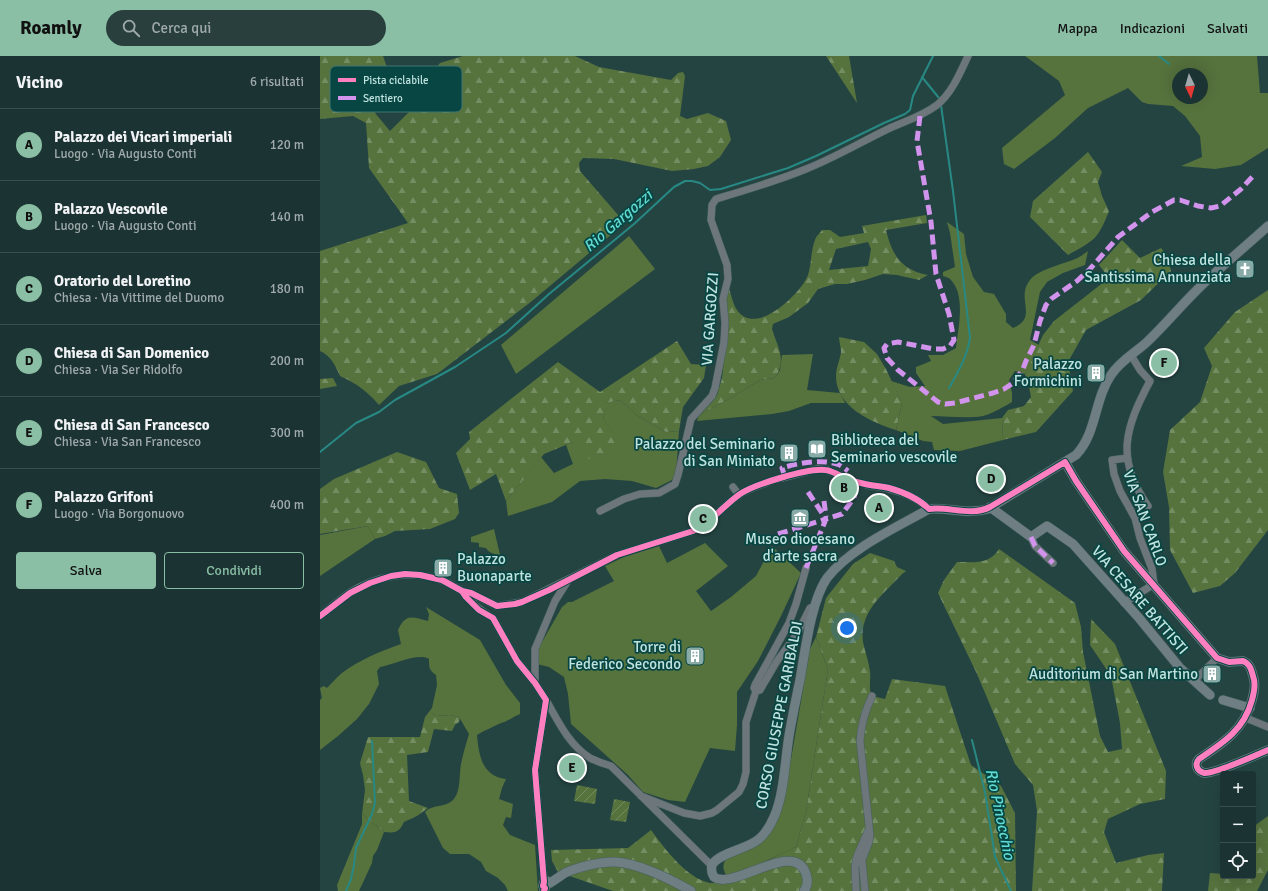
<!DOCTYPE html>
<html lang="it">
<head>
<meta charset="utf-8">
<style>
	:root { --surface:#1b3332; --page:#283f3e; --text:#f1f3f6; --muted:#a0aaac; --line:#394e4d; --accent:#8abfa5 }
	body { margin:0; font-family:Signika,sans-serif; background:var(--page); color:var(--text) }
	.controls { position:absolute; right:12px; bottom:12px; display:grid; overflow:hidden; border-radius:4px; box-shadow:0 4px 16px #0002 }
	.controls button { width:36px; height:36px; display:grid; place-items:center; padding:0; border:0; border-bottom:1px solid var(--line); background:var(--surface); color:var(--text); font:20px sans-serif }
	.compass { position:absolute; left:852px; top:12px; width:36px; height:36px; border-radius:50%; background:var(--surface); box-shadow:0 4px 16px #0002; rotate:175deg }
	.you { position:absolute; left:527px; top:572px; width:14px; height:14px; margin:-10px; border:3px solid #fff; border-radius:50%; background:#1a73e8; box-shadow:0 0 0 6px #1a73e833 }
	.badge { display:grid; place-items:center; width:26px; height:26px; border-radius:50%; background:var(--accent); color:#111; font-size:13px; font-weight:700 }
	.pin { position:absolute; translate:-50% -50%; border:2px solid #fff; box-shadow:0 1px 4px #0006 }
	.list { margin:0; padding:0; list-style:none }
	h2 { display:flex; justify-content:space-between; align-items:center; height:52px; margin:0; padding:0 16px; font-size:17px }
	h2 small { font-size:13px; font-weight:400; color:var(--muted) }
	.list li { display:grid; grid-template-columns:26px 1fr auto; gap:12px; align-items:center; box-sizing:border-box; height:72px; padding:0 16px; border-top:1px solid var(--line) }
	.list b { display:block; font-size:15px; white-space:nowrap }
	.list p { margin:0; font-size:13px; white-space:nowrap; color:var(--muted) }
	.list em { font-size:13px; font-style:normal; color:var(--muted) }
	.actions { display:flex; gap:8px; padding:12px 16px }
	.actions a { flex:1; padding:9px 0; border:1px solid var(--accent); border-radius:4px; text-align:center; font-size:14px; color:var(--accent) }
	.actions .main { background:var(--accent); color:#111 }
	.icon { flex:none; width:22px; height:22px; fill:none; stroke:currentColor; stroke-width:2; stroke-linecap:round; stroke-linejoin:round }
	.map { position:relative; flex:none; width:948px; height:835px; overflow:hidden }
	header { display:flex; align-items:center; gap:24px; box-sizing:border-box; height:56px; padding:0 20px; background:var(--accent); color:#111 }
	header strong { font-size:19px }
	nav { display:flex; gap:22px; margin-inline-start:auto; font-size:14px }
	.search { width:280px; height:36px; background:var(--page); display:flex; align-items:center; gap:10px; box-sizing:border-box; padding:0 14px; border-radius:22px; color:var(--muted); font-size:15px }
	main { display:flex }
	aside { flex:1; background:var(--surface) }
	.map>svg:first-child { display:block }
</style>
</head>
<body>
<header>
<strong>Roamly</strong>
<div class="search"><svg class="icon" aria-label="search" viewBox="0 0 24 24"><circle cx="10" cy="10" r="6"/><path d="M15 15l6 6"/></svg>Cerca qui</div>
<nav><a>Mappa</a><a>Indicazioni</a><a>Salvati</a></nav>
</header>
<main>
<aside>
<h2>Vicino<small>6 risultati</small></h2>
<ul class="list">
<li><span class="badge">A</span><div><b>Palazzo dei Vicari imperiali</b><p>Luogo · Via Augusto Conti</p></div><em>120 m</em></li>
<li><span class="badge">B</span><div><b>Palazzo Vescovile</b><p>Luogo · Via Augusto Conti</p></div><em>140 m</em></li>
<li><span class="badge">C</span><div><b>Oratorio del Loretino</b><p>Chiesa · Via Vittime del Duomo</p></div><em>180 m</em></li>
<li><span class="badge">D</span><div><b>Chiesa di San Domenico</b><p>Chiesa · Via Ser Ridolfo</p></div><em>200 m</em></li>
<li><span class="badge">E</span><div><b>Chiesa di San Francesco</b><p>Chiesa · Via San Francesco</p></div><em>300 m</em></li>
<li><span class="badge">F</span><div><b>Palazzo Grifoni</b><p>Luogo · Via Borgonuovo</p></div><em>400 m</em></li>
</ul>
<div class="actions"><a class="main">Salva</a><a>Condividi</a></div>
</aside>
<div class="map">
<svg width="948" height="835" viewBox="0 0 948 835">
	<defs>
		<pattern id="forest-firs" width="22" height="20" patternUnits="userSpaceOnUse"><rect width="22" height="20" fill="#56723d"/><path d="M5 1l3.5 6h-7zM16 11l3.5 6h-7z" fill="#748d62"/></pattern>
		<pattern id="garden-furrows" width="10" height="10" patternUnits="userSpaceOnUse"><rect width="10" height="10" fill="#56723d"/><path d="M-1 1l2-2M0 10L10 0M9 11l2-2" fill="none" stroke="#748d62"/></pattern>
	</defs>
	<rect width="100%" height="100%" fill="#244442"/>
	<path fill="#56723d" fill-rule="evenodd" d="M705,0H937L940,37H948V92L921,109L895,113L861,110L882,101L880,80L865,60L853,50L828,48L822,46L808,32L768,52L735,82L694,113L684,108L682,92L745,39L739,25ZM858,18H882V42H858Z
		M627,166L644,178L646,198L653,221L664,236L674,238L686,258V266L693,272C719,261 695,243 710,224C717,214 743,208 755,203C760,201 764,198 768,195L765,209L743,217L727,226L720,236L710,284L719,289L705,318L695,315L689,324L692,337V346C683,351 674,357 663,360C646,363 628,360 611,360L623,368L682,362L683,384L640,395L614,394L612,386L603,385L576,374L582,347L571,325L590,331L605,330L596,317V311L611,305L608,299H623L636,292C638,273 646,240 631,224C630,222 626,221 623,220V216L635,211L630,177Z
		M309,180L335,213L196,318L181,289Z
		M493,298L487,334L520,337L525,347H491L469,355L452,358L377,365L379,359L409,343L440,324L455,322L460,314L462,299Z
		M300,344L318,360L346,376L359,375L356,418L352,424L336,432L312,425L285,423L260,425L232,446L188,460L186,445L221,401L234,417L253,408L246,389L253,386L304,390L283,363L285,347Z
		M48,470L55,483L0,520V479Z
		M174,473L180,499C174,498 169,497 166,492L159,491V487L151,486V481Z
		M385,487L408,510L376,535L391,555L411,541L436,520L452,490L481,517L461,560L438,605L417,636V669L415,695L390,692L365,746L348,744L323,736L308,719L251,668L248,638L244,621L229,611L217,608L218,593L242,551L248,546H252L294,525L285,510L306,500L339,490L347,507Z
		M106,551L160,584L186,629L200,647V658C193,661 188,665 181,667C173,671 165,674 157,679C159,700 162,720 186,723L182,732L179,743L193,748L191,762L186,761L183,769L190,779L215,789L218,835H188L185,829L178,822L166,815L161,806L149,798H130L123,792L105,756C112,748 125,752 133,744C141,736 139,719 141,708C143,698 146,688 149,678L139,661L130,659L116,660L112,657V652L117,629L116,619C109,614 109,612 109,603C99,596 72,609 60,611L57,615L59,628L49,648L37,663L18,680L0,694V644L2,642L0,632L4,630L7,632C12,627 17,621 22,617C39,604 61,595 81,588L78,574C86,557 92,561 108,565L109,558Z
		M496,581L508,613L486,756L476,791L413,820L406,819C403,813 402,810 406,803L442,784L465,738L490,593Z
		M42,758L64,776L57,794L53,800L52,807L39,835H18L17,829L42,768Z"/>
	<path fill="url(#forest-firs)" fill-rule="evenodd" d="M0,0H63L72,26L69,37L55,57L70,75L90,55L105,27L120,7L143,0H255L279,11L351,24L358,17L363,16L365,20L360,60L367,63L388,57L406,65L411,84L400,101L388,110L374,113L352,115L294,103L263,102L259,107L260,115L305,167L212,245L117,318L79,330L59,349C48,336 36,327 20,320C15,309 11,300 0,295V195L88,167L49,112L46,67L33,60L0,63Z
		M506,0H529L537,47Z
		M768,96L782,116L778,126L782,140L789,155C778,183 775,184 748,199L710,161L713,145Z
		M606,159L607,167L566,174C572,199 581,214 608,219L599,224L577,219L563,218L545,224L527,228H515L498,233L488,247L469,261L453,268L452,273C458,292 467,304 455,322L440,324L409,343L379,359L392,346L397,339L402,322L407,276L404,244L408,228C410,235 413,249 417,254C435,280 475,242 485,225C492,215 490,196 495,184C496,180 500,177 502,174H510L520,181L544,177L542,170ZM548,186L551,193L548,210L509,214L516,193Z
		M802,184L820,202L841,192L847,199L851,215L821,244L766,274L748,306L753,335L716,376L683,384L682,362L688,354L704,350L711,341L709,331L705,318L723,279L734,265L789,222L779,209Z
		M948,234V474L915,517L900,530L873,537L850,494L849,451L843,416L850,374L880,346L892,310L884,292L915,256Z
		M519,281L544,286L557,298L566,313L582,347L576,374C551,366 516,351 516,320C516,312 520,304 521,296C521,291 519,286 519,281Z
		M357,285L371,308L386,309L384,322L363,351L359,375L346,376L318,360L300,344L286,347L283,363L305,390L290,398L268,403L253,386L224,398L186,445L176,418L150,434L136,397L150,383L149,376L238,306L280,336Z
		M13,322L17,330L0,333V323Z
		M77,396L106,406L119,432L137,438L139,457L135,463L110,473L75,475L65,480L55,483L48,470L0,478V433L14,423Z
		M679,493L755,547L761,571L763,596L780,680L788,696L802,693L800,667L791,620L770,589L771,563L795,588L846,715L845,743L820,748L788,763L784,776L796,807L828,799L844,797L842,835H712L717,755L713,729L695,708L657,618L618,537L624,524L637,506C654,506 669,509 679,493Z
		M550,497L574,505L577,511L586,515L582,518C564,538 539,555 543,586C545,596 549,606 550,616C551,624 548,633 552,640L565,643L572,623L625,630L651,709L681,730L695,757L696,835H293L238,816L232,805L231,794L308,792L331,774C345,793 366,822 390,827C400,829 462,797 476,791L486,756L508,613L496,581L506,542L533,508Z
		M112,652V657L116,660L130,659L139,661L140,662L139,666L135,669L132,675L114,673L108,696L87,699L89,745L108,752L97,760L84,766C79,777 75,777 64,776L42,758L45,734L43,719L40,707L48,681H100L105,661Z
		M948,760V814L937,835H888L890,817L903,818V820H933V772L937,768Z"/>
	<path fill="url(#garden-furrows)" d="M257,729L277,733L275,748L254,745Z
		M294,743L310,746L306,766L290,764Z"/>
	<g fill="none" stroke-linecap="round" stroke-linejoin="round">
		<path stroke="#288984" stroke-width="2" d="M839,0L849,8
			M602,21L619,42
			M621,49L633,135L650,282C647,301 638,316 629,332
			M0,396L36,367L59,356L75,344L135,311L186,277L229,238L314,168L354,131L365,125H372L380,127L390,134L401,133L468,112L496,100L564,67L585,58L590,54L593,40L613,0
			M652,684L665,736L675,801L691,835
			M26,835L31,823L34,809L36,792L52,758L55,747L52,685"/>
		<path stroke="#3b5c5a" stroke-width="7" stroke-dasharray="7 3.5" stroke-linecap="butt" d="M535,426L547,429
			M446,427L462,422"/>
		<g stroke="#46615f" stroke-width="8">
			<path id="minor" d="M811,299L820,314L830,325C805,372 795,403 828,450
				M462,422L497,413L507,414L535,426
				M547,429C569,432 593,437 609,453
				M413,431L419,439
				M280,455L304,443L320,438L339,437L355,428L358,419L371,363L392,340L395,332L404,286L405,267L403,243L408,223L407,209L391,164L392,149L396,143C426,134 457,125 486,113C514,102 541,86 568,73C585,65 601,61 617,49C632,37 640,17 648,0
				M711,481L715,490L733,507
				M142,535C150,547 161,555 173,562
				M804,547L834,528L832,513L820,482L815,462L800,435L794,418L792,404L807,402
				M177,550L202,546L297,499L373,475C391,466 403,450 420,438C428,433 437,430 446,427
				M0,560C10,552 19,544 29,537C56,520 90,513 121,524C129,526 135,532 143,535C155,539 165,544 177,550
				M173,562L197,605L215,627L226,644L215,714L224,826
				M874,625L897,602
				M215,627V593L235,545L249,523
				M436,635L440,634L457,605L477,578L490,552L495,551
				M226,644C238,665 249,689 270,702C276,705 284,708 291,710L392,810
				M926,662L948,671
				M321,740L364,757L380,760L392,757L397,754L419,736L423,728L426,716V666L436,635L434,632L435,629L469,567L476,548L486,512
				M536,835L535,811L537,800L548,775
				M545,835L542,804L549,786L550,779L540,685C541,668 545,655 552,640"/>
		</g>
		<g stroke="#46615f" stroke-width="10">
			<path id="major" d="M745,406L756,425L804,495L897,602L909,606L923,605C930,608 931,613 933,620C936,628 934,636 932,644C924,674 903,687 879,703C877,705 876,708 877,711C878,714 881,716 884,717C895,718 936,699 948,694
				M670,451L711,481L727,470L753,488L819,562L860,612L890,639
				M903,644L930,652
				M230,827C235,824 240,820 245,817C258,811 282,805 296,806C320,808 350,823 371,835
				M224,835L225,832L223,830L224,826L227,825L230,827
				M484,835C488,830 488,824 486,818C475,782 413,835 394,821C392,818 391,813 392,809C398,797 428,793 439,783C445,778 451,768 454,761C464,739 465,705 469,680C472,662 476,643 480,624C485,596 491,545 507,522C529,493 577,471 609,453C629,451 646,459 668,453L756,399C777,377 774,344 791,319C800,305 815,297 827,286C846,268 863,247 882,229C903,209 926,190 948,170"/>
		</g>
		<use href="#minor" stroke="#6c767b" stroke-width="7"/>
		<use href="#major" stroke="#6f7e83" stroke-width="9"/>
		<path stroke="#d193ec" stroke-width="5" stroke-dasharray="10 5" stroke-linecap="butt" d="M600,60L597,85L611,166L616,218L629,258L634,284L630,290L623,293H614L578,286L567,288L564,292L567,302L578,314L618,346L625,348L635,347L673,337L684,333L693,327L703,313L706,305L714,289L720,265L726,249L731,243L757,225L770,213L798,181L832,156L854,144H860L878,150L891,152L900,150L921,133L935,118
			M465,421L462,412C478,407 501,403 517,408C521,409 524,412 528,415
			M488,436L506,463
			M504,445L506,461
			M458,478L506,463
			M711,481L715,490L733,507
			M486,512L506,463L522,458L534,442L536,431"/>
		<g stroke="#074643" stroke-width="8">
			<path id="cycleway" d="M142,535L146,541L159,554L173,562L197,605L215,627L226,644L215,714L224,826L223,830L225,832L224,835
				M0,560L30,537L50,527L71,520L85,518L100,519L122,524L142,535L151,537L177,550L195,548L202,546L229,534L297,499L373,475C392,466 403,450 420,438C435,428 488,412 505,414C510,414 514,417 519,419C527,423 535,426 545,428C553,430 561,430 569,432C583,436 599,443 609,453C629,450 651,461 670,451L745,406L756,425L804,495L897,602L909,606L923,605C930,608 931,613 933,620C936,628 934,636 932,644C924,674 903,687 879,703C877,705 876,708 877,711C878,714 881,716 884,717C895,718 936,699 948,694"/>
		</g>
		<use href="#cycleway" stroke="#ff80c0" stroke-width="6"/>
	</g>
	<defs>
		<g id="church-square" transform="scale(1)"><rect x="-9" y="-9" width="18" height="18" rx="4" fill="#89aba8" stroke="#074643"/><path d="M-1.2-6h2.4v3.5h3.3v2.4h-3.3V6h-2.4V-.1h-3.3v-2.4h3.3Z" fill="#fff"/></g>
		<g id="building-square" transform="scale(1)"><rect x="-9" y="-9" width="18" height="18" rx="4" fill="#89aba8" stroke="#074643"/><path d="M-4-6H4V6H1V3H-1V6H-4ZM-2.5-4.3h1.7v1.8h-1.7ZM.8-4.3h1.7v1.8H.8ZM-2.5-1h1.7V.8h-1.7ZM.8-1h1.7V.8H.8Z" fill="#fff"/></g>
		<g id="library-square" transform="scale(1)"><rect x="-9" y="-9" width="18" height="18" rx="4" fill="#89aba8" stroke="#074643"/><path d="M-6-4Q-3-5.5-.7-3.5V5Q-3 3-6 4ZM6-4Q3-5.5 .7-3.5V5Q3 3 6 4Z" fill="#fff"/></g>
		<g id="museum-square" transform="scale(1)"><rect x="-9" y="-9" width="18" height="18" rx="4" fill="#89aba8" stroke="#074643"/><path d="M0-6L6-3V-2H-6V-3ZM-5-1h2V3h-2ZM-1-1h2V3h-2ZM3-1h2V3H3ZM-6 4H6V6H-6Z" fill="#fff"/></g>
	</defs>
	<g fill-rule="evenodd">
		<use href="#church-square" x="925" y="213"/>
		<use href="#building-square" x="776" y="317"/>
		<use href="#library-square" x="497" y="393"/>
		<use href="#building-square" x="469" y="397"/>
		<use href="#museum-square" x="480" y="462"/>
		<use href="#building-square" x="123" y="512"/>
		<use href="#building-square" x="375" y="600"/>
		<use href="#building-square" x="892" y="618"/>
	</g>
	<g text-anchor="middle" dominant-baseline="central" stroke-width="3.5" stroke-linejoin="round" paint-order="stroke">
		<g font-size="15" fill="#c0e3df" stroke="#074643" text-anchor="end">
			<text x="911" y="204">Chiesa della<tspan x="911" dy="17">Santissima Annunziata</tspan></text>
			<text x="762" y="308">Palazzo<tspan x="762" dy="17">Formichini</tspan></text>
			<text x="511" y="384" text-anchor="start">Biblioteca del<tspan x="511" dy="17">Seminario vescovile</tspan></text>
			<text x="455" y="388">Palazzo del Seminario<tspan x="455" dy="17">di San Miniato</tspan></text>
			<text x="480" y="483" text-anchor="middle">Museo diocesano<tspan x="480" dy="17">d'arte sacra</tspan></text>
			<text x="137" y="503" text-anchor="start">Palazzo<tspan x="137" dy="17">Buonaparte</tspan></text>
			<text x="361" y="591">Torre di<tspan x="361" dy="17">Federico Secondo</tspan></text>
			<text x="878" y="618">Auditorium di San Martino</text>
		</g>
		<g font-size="15" fill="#c0e3df" stroke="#074643">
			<text transform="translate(390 263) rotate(-86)">VIA GARGOZZI</text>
			<text transform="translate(825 462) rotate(70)">VIA SAN CARLO</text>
			<text transform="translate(820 544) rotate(49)">VIA CESARE BATTISTI</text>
			<text transform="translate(459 659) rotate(-79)">CORSO GIUSEPPE GARIBALDI</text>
		</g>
		<g font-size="16" font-style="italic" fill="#60dad2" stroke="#074643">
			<text transform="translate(298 165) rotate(-41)">Rio Gargozzi</text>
			<text transform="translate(680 758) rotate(78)">Rio Pinocchio</text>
		</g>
	</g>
	<rect x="10" y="10" width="132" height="46" rx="6" fill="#074643" stroke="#3e7572" stroke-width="1"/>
	<rect x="18" y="22" width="18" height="4" fill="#ff80c0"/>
	<rect x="18" y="40" width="18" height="4" fill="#d193ec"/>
	<g font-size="11" fill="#c0e3df">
		<text x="43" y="28">Pista ciclabile</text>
		<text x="43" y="46">Sentiero</text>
	</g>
</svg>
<div class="controls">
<button>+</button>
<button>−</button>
<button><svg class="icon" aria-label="locate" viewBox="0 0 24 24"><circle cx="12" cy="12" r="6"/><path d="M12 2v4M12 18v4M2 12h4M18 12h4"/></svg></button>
</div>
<svg class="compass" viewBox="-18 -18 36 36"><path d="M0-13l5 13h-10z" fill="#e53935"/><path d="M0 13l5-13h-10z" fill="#a0aaac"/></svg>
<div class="you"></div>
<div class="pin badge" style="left:559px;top:452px">A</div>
<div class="pin badge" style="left:524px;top:432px">B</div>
<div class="pin badge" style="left:383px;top:463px">C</div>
<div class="pin badge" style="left:671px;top:423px">D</div>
<div class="pin badge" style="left:252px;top:712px">E</div>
<div class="pin badge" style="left:844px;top:307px">F</div>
</div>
</main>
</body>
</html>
